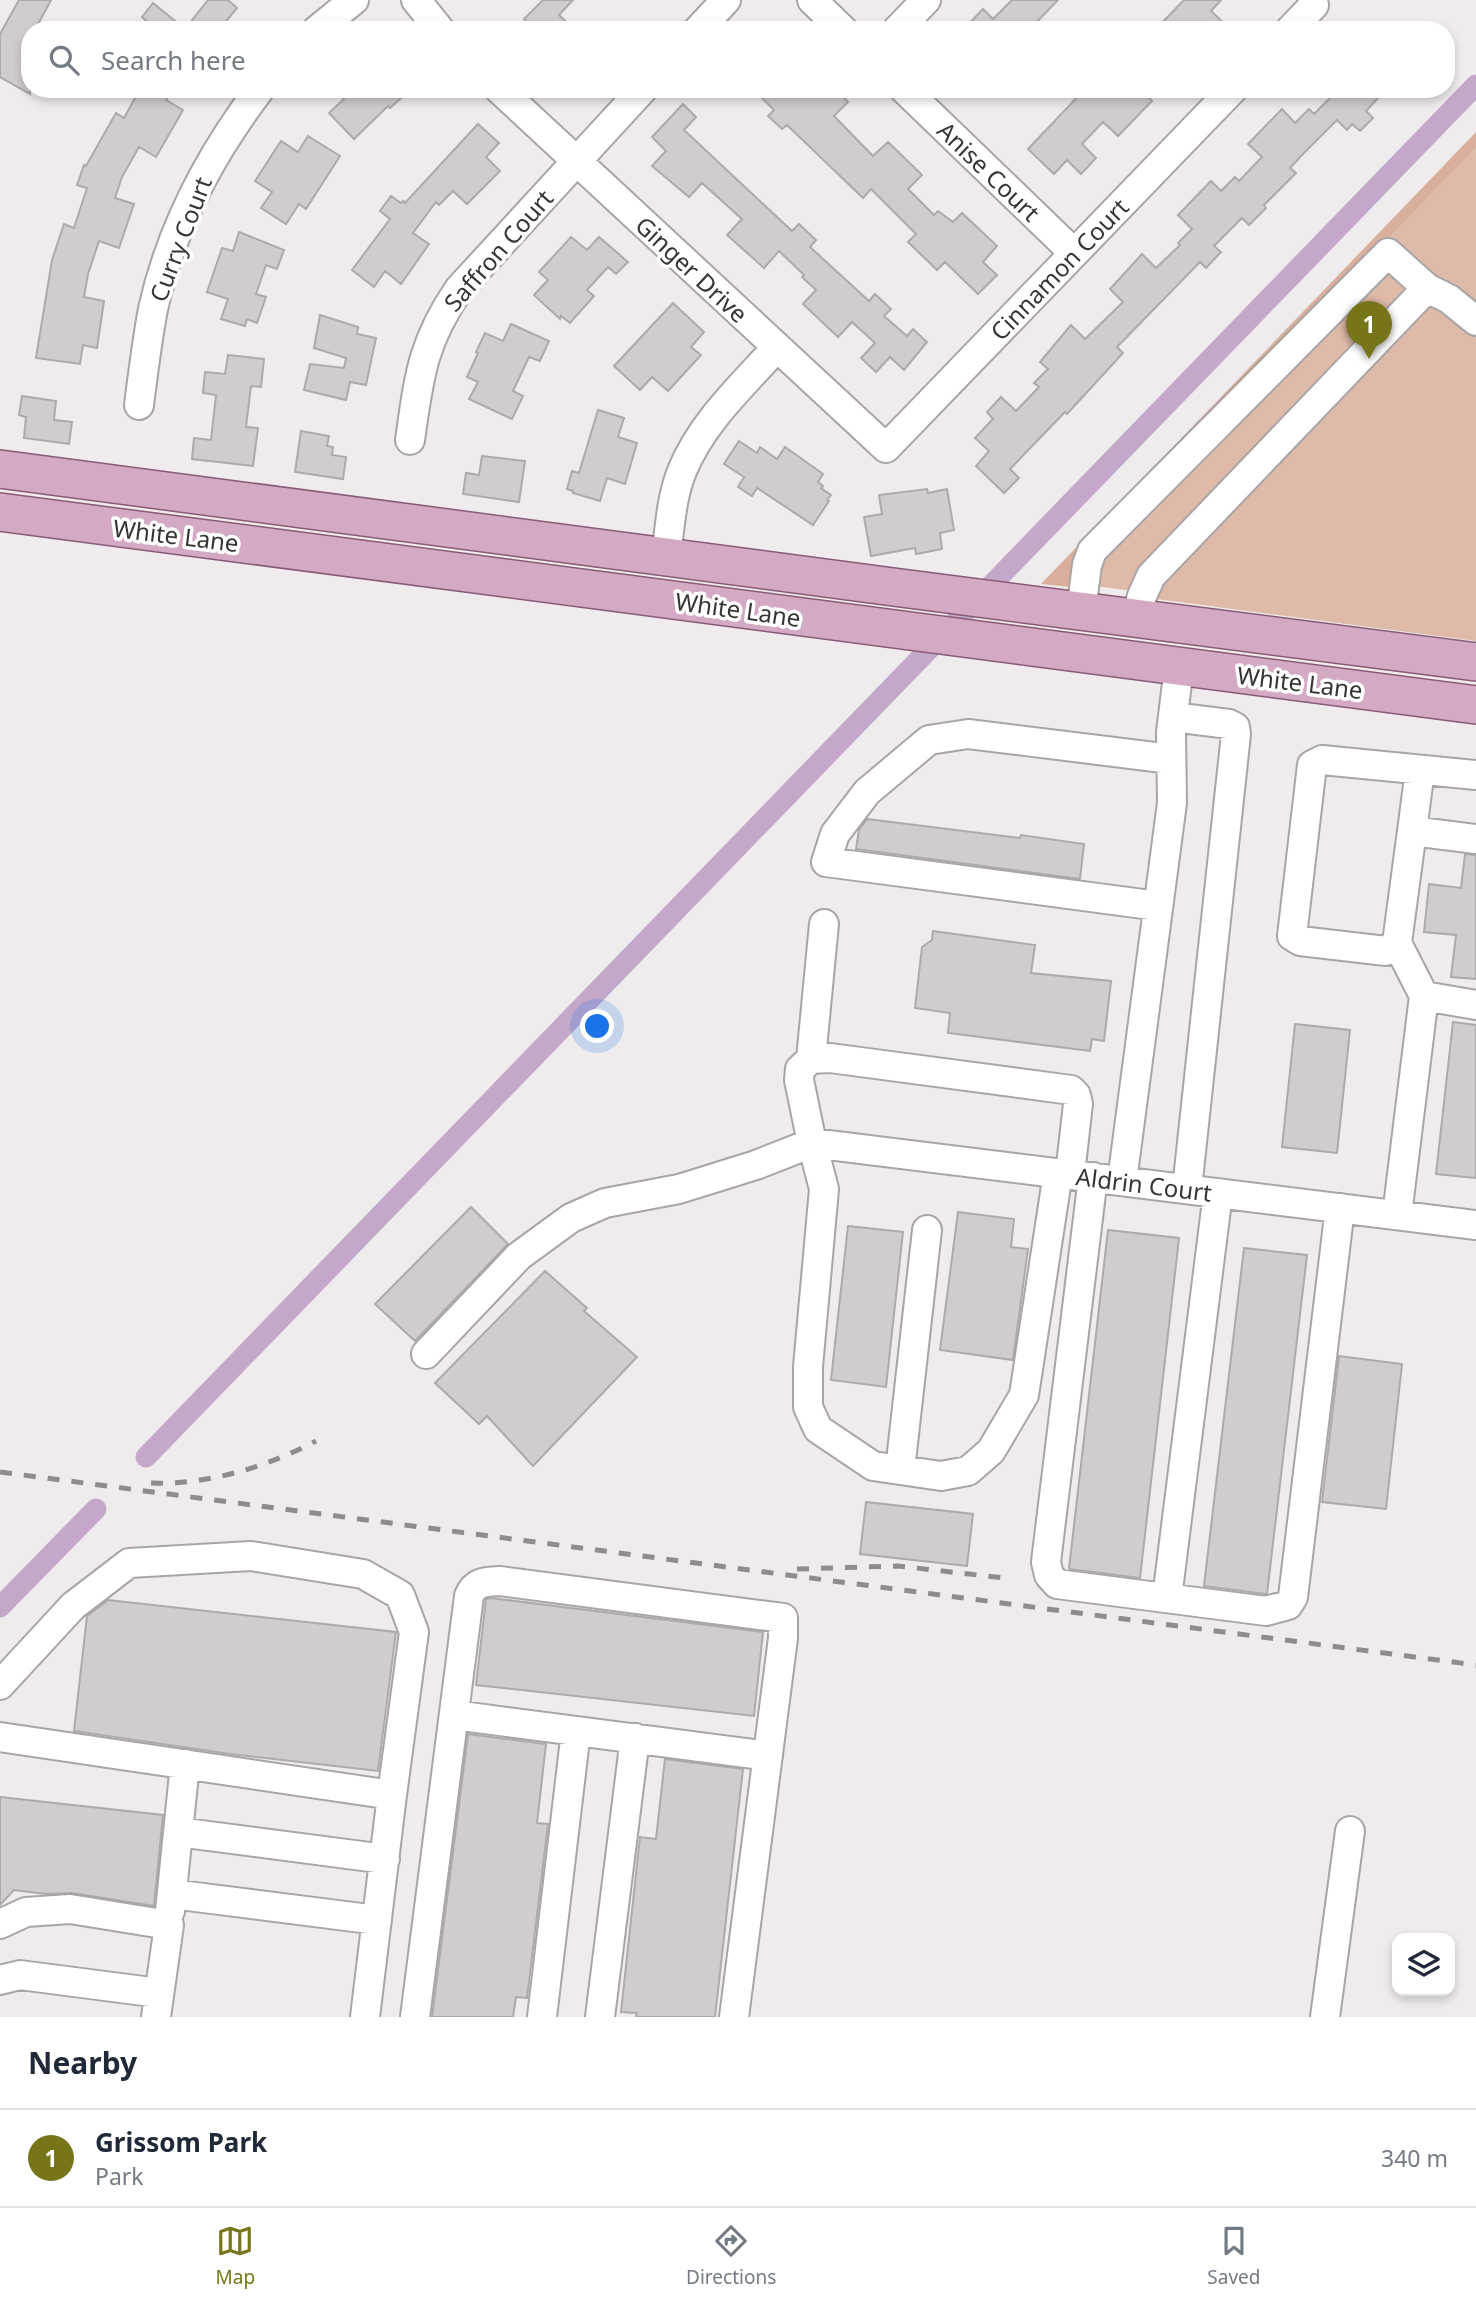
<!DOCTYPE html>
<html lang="en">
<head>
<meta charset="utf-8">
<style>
	:root { --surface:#fff; --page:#f2f2f3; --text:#1f2937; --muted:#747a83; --line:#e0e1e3; --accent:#76751a }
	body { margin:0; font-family:"Noto Sans",sans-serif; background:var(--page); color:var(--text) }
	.controls { position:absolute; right:21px; bottom:21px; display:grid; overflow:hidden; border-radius:14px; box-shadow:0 4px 10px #0003 }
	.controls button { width:63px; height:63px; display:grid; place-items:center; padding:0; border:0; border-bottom:2px solid var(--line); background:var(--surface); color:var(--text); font:35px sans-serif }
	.you { position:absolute; left:598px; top:1027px; width:24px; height:24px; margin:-18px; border:5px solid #fff; border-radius:50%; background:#1a73e8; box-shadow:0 0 0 10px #1a73e833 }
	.badge { display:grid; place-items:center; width:46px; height:46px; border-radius:50%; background:var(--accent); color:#fff; font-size:23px; font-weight:700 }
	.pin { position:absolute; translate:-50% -58px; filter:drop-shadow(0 2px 4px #0008) }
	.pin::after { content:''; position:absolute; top:37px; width:24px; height:21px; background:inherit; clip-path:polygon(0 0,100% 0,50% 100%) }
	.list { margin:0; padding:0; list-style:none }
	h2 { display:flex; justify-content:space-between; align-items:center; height:91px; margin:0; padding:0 28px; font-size:30px }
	h2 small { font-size:23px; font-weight:400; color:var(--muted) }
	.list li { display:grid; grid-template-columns:46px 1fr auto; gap:21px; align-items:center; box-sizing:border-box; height:98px; padding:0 28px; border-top:2px solid var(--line) }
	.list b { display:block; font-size:26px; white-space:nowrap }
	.list p { margin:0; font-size:23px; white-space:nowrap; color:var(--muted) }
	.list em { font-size:23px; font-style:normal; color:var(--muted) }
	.icon { flex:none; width:38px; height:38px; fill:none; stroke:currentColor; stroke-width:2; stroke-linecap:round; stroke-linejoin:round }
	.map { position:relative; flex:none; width:1476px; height:2017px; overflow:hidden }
	.search { position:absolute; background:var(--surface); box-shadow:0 4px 10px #0003; left:21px; right:21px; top:21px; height:77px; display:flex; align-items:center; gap:18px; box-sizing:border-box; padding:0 24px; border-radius:28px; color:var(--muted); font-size:26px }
	.sheet { height:189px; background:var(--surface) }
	nav { display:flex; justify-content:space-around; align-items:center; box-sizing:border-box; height:98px; border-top:2px solid var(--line); background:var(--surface); font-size:19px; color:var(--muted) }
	nav a { display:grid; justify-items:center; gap:4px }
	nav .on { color:var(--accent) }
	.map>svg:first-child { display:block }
</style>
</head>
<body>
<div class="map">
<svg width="1476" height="2017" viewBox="0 0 1476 2017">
	<rect width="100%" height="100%" fill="#f0eced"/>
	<path fill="#dfbaa9" d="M1476,138V641L1156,599V594L1049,580Z"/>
	<path fill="#d9af9c" d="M1476,132V147L1131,505L1079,588L1041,584Z"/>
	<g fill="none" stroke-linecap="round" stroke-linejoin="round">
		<path stroke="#c4a8ca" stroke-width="21" d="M146,1457L1476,85
			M0,1607L96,1509"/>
	</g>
	<path fill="#d1cdcc" stroke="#aeaaaa" stroke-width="2" d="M19,0H51L35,30H30V94L0,77V34Z
		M208,0H228L237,8L219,30H157L142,17L153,3L185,29Z
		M543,0H573L559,15L575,30H536L524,19Z
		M1012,0H1058L1029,30H963L983,9L993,19Z
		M1184,0H1221L1211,11L1231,30H1155Z
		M140,89H173L166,100L183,110L156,157L139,147L122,177L115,198L134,204L119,248L99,241L88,274L84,297L104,301L97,348L83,345L80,364L36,358L52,260L64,224L74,228L87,188L77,185L84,165L86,166L116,113L124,118Z
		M334,89H411L390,108L388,106L354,139L329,113L344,99Z
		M769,89H835L848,102L834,116L873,156L888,142L922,175L908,189L934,215L938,211L953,222L962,213L997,246L983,262L997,275L978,294L945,262L937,270L908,242L916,234L871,189L863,198L787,125L782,129L768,116L774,110L761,97Z
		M1085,89H1140L1152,101L1118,136L1103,122L1082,144L1096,158L1081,174L1067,160L1054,174L1028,149Z
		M1339,89H1371L1379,97L1366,111L1373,118L1360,131L1352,124L1347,130L1337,120L1302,155L1290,168L1296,173L1264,205L1266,208L1249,225L1242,218L1214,246L1221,252L1206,268L1200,262L1117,347L1123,353L1067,414L1065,412L1010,469L1019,478L1004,493L976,466L989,451L975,438L993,419L987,412L1001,397L1016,411L1039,387L1034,383L1048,369L1040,362L1071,325L1085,339L1123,302L1110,289L1142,254L1156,268L1180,245L1178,243L1192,229L1178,215L1211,181L1221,191L1235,177L1239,181L1262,157L1248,144L1282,109L1295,123L1309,109L1314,114Z
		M683,104L696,117L684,130L792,231L799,224L816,240L810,247L869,301L875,294L891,309L884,316L907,336L913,329L927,342L904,370L890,357L876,372L861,358L875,343L852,322L838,337L803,304L816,290L802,277L804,275L779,251L764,268L727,235L742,219L702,183L689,197L652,166L666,151L652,137Z
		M478,124L499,143L486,157L500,171L467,204L453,191L439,205L436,202L413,233L429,244L401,284L385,271L374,287L352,270L390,219L380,211L391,196L401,203L403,201L405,203Z
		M308,136L340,156L306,209L299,204L286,224L261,208L272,192L255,181L281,141L298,152Z
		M239,232L284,250L277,269L266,265L256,294L266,297L257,323L247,319L245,326L221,319L228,299L207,292L222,248L233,251Z
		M571,237L587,250L599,237L628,262L616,274L608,267L587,290L594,296L570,323L561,316L560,319L534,295L548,280L539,272Z
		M673,303L704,332L691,347L701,355L668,391L652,377L640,390L614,366Z
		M320,315L358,327L357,334L376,338L366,385L350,382L346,400L304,390L310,364L344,368L346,358L314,348Z
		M511,324L549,341L540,361L529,357L513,391L523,396L512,419L469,399L478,382L467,377L478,353L476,352L485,333L503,341Z
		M228,355L264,359L261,387L251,386L246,427L258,428L253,466L192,459L194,438L211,440L216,395L203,393L205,372L225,374Z
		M22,396L56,401L54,420L72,422L69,444L24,438L26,417L19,415Z
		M598,410L624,418L618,437L637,443L625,484L607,478L600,501L573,493V491L567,489L572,471L579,473Z
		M301,431L329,436L327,446L333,447L332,455L346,457L343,479L295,472Z
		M739,441L757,453L760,447L777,459L785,447L823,474L818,482L823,486L821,488L831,495L827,500L829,501L813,525L757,488L752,496L738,487L744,477L724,464Z
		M482,456L525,461L519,502L463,494L466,473L479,475Z
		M927,489L928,493L947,489L954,530L940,533L942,549L916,554L915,548L871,556L864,517L882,514L879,495Z
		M867,819L1020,838L1021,835L1084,844L1080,879L856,849L859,830Z
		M1465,854L1476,855V979L1451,977L1456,935L1424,932L1429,884L1461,888Z
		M933,931L1035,945L1031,973L1111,981L1104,1041L1092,1039L1090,1051L948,1033L950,1013L915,1008L922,947L932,940Z
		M1453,1022L1476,1025V1178L1436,1174Z
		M1295,1024L1350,1030L1337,1153L1282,1147Z
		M471,1207L508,1244L415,1341L375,1304Z
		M958,1212L1014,1219L1011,1247L1028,1249L1013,1360L940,1350Z
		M848,1226L903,1232L886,1387L831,1380Z
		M1108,1230L1179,1238L1140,1578L1069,1569Z
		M1244,1248L1307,1255L1267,1594H1265L1204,1586Z
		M545,1271L587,1308L584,1311L637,1357L533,1466L487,1416L479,1424L435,1383Z
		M1339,1356L1402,1364L1386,1509L1322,1502Z
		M866,1502L973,1514L967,1566L860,1554Z
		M491,1598L763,1632L754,1716L476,1685L486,1599Z
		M108,1600L396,1632L378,1771L230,1754L74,1731L87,1616Z
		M468,1734L546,1744L537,1823L548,1824L527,1998L516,1997L513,2017H432Z
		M665,1759L743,1769L715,2017H636L637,2013L621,2012L640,1837L656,1839Z
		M0,1797L163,1815L154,1906L72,1893L46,1894L14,1890L0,1905Z"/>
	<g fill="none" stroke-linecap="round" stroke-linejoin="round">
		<g stroke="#a9a5a6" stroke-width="32">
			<path id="minor" d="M416,0L440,30
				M812,0L843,30
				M317,30L354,0
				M698,30L726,0
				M897,30L926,0
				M1290,30L1314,5
				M499,89L886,448L1233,89
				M904,89L1074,253
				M1427,288L1449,299L1476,321
				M139,405C143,373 147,341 153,309C171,228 210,155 260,89
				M410,440C419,377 422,343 459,289L643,89
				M666,556C670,528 671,498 682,471C702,422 742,386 777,347
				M1081,611L1087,565L1092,551L1388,253L1427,288L1151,576L1142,596L1136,618
				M1173,717L1229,724L1235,727L1236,734L1187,1189
				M1476,775L1322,760L1312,765L1292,936L1300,941L1386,951L1397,943L1412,831L1476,839
				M1412,831L1420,770
				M1158,906L826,862L835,834L867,792L929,740L968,734L1171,759
				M1397,943L1424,996L1476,1005
				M811,1059L824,924
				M1058,1173L1024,1395L991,1451L968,1471L941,1476L873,1466L818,1429L808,1407V1367L824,1189L812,1143L799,1080L800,1069L811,1059L830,1058L1071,1090L1076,1095L1078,1104L1070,1174
				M1093,1177L1046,1562L1049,1575L1057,1584L1266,1611L1288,1605L1293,1597L1340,1208
				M1122,1181L1172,803L1171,732L1179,667
				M1397,1215L1424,996
				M426,1354L519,1256L571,1218L605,1203L679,1189L756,1165L812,1143L1476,1225
				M900,1470L927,1230
				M1167,1598L1218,1193
				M0,1685L73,1606L129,1563L251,1556L363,1574L400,1595L414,1632L392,1795
				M454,1715L768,1756
				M0,1737L392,1795L365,2017
				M178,1832L385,1859
				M172,1894L377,1920
				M170,1911L185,1764
				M0,1924L26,1912L70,1909L169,1925L156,2017
				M0,1980L20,1975L159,1993
				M415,2017L469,1596C475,1581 486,1582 500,1581L783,1618V1638L734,2017
				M542,2017L576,1731
				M600,2017L635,1738
				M1325,2017L1350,1831"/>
		</g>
		<g stroke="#895a77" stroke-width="40">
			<path id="major" d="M0,469L901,588L1476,662
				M0,512L1476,705"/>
		</g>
		<use href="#minor" stroke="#fff" stroke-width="28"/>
		<use href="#major" stroke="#d3a9c3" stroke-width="37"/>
		<path stroke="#8f8c8d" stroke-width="5" stroke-dasharray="12 12" stroke-linecap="butt" d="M0,1472L1476,1665
			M151,1483C208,1485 266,1467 316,1441
			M797,1569L898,1566L1004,1578"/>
	</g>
	<g text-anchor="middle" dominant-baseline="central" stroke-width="7" stroke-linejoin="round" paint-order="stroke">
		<g font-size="24" fill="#363435" stroke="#fff">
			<text transform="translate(989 171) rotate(44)">Anise Court</text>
			<text transform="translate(180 239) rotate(-69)">Curry Court</text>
			<text transform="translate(498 250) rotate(-49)">Saffron Court</text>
			<text transform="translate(692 269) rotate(43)">Ginger Drive</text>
			<text transform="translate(1059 269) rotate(-46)">Cinnamon Court</text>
			<text transform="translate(176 535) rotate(7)">White Lane</text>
			<text transform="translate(738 609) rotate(8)">White Lane</text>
			<text transform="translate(1300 682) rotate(7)">White Lane</text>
			<text transform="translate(1144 1184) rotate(7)">Aldrin Court</text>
		</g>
	</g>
</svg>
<div class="controls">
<button><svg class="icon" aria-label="layers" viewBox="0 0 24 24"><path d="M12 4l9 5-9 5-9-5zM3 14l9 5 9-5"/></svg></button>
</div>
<div class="you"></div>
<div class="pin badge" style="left:1369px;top:359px">1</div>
<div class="search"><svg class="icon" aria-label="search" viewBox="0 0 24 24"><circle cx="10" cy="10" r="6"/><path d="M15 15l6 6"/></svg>Search here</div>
</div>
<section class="sheet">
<h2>Nearby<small></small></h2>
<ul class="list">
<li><span class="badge">1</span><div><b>Grissom Park</b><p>Park</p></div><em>340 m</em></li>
</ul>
</section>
<nav>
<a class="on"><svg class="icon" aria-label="map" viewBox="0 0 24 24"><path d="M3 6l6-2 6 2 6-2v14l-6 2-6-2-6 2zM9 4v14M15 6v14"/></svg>Map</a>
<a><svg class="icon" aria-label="directions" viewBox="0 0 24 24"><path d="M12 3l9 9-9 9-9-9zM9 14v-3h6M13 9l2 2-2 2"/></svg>Directions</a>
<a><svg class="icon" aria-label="saved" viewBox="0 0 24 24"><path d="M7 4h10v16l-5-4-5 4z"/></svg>Saved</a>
</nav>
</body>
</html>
